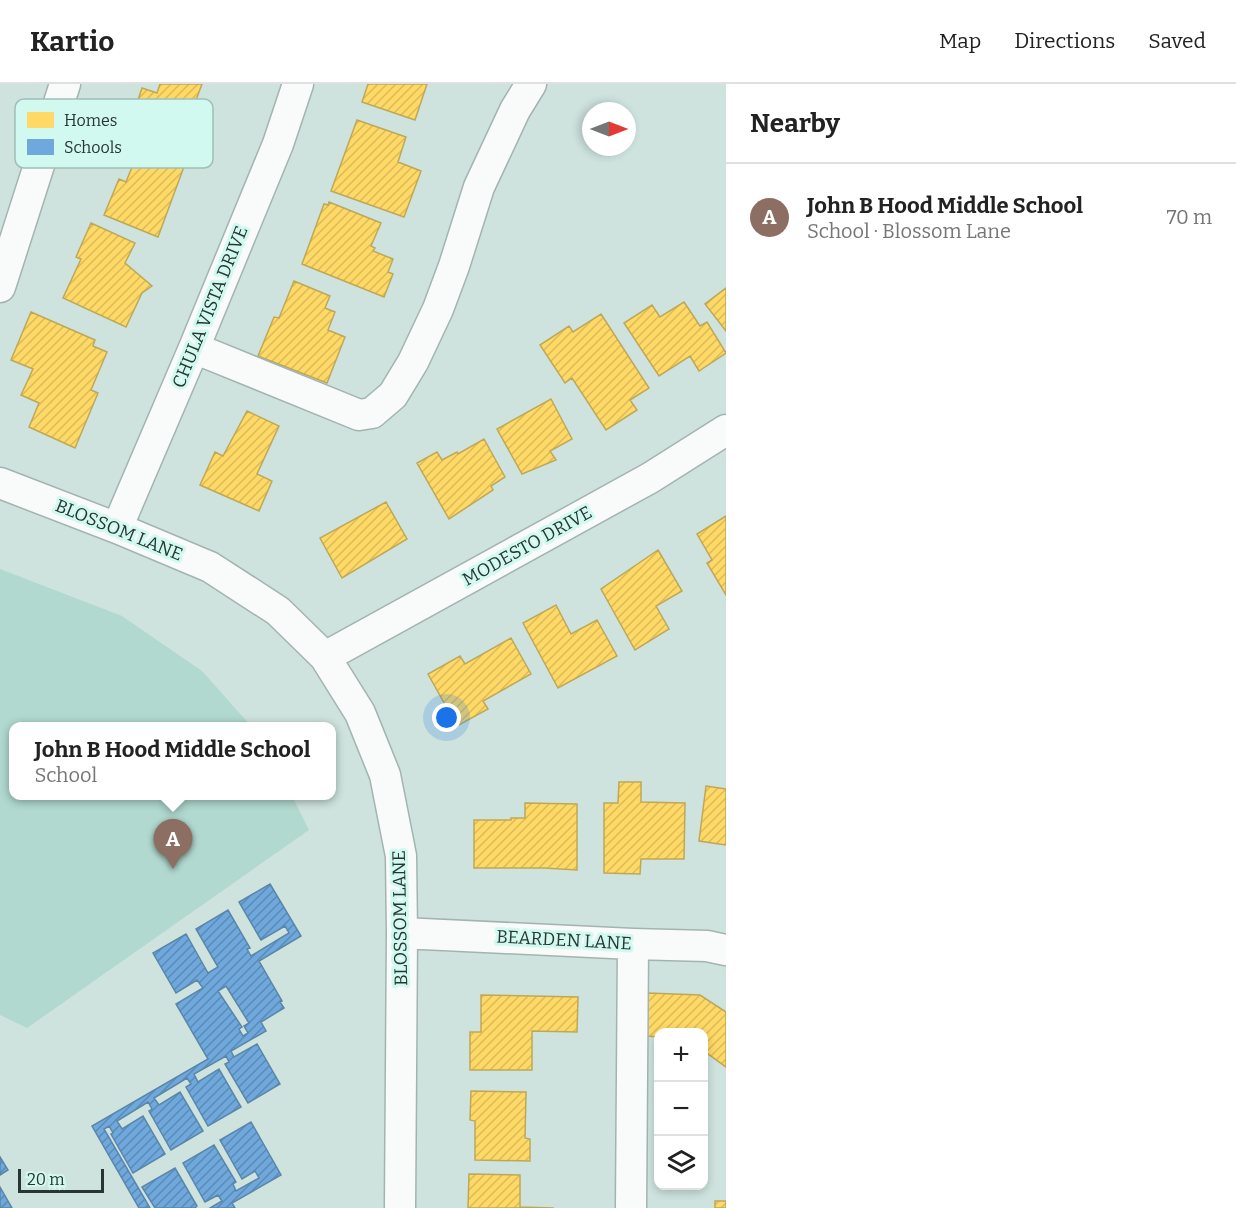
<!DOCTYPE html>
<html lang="en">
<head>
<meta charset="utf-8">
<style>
	:root { --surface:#fff; --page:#f6f6f6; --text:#222; --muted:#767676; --line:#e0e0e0; --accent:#2563eb }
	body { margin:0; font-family:Bitter,serif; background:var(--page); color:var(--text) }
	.controls { position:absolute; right:18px; bottom:18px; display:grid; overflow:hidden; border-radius:12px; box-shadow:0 3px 9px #0003 }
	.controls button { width:54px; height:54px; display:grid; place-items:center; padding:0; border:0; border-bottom:2px solid var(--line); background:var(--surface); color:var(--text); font:30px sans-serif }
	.compass { position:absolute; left:582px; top:18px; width:54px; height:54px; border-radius:50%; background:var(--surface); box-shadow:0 3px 9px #0003; rotate:90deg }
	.scale { position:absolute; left:18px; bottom:15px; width:86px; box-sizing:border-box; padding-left:6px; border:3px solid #273633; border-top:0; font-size:16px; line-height:21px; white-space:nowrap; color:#273633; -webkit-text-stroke:4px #d2f9ef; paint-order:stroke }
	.you { position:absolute; left:447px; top:634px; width:21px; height:21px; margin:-15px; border:4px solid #fff; border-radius:50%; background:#1a73e8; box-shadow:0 0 0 9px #1a73e833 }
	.badge { display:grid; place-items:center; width:39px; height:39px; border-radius:50%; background:var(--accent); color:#fff; font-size:20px; font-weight:700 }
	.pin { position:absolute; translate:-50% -50px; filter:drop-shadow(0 2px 3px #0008) }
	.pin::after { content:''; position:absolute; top:32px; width:21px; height:18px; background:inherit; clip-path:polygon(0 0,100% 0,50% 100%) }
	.popup { position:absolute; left:9px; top:638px; width:327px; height:78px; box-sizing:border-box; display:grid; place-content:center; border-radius:12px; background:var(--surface); filter:drop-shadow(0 2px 4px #0005); font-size:20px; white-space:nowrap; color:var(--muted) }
	.popup b { font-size:22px; color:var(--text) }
	.popup::after { content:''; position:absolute; left:50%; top:100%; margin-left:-12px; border:12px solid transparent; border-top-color:var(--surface) }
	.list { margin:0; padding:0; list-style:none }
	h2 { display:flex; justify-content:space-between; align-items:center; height:78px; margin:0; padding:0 24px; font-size:26px }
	h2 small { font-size:20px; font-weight:400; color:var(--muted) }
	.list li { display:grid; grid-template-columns:39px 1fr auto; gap:18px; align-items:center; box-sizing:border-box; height:108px; padding:0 24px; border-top:2px solid var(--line) }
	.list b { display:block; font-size:22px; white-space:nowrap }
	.list p { margin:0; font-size:20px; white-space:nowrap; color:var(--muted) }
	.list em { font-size:20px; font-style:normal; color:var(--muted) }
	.icon { flex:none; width:33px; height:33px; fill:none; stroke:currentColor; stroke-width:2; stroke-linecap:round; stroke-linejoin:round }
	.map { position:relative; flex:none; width:726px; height:1124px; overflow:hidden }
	header { display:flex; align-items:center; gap:36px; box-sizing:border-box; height:84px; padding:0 30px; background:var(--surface); border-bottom:2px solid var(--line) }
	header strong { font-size:28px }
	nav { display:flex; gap:33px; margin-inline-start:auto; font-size:21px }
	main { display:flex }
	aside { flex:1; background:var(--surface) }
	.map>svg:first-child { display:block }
</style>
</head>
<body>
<header>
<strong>Kartio</strong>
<nav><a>Map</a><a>Directions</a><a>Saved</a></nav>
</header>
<main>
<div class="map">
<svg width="726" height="1124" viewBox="0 0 726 1124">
	<defs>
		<pattern id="homes-hatch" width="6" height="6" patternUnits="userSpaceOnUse" patternTransform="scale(1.5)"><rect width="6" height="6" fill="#ffd966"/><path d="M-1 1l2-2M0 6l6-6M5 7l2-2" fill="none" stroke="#dbbb59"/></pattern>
		<pattern id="schools-hatch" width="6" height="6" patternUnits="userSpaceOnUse" patternTransform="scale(1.5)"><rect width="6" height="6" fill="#6fa8dc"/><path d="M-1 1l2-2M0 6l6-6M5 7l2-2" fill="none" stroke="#5b8ab3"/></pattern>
	</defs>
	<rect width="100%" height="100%" fill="#cee3de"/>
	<path fill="#b1d9cf" d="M0,485L122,532L202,587L251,642H14V712H292L309,746L27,944L0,931Z"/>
	<path fill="url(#homes-hatch)" stroke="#bea857" stroke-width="1.5" d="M160,0H202L189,35L198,38L186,68L121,44L130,20L136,22L142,4L157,9Z
		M368,0H427L415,36L362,18Z
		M357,36L406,53L398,78L421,87L404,133L331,107Z
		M140,63L185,80L158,153L104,131L119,95L126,98Z
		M329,118L381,139L371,162L375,164L373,167L393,175L388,188L393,190L384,213L302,180L324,120L328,121Z
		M91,139L135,159L125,179L152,202L142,209L126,243L63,214L81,175L76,173Z
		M294,197L330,212L325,224L335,228L328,246L345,253L327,299L258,272L274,233L279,234Z
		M726,204V247L705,220Z
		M684,218L700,242L707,238L726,269L699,287L690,272L659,292L624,239L652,221L660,233Z
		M31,228L95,256L93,262L107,268L91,306L98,309L75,364L29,343L39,319L21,311L33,285L11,276Z
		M601,230L649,304L630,316L637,326L606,346L572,294L565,299L540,261L569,242L573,248Z
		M551,315L572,355L550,367L556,376L522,390L497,345Z
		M247,327L279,342L257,390L272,397L259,427L200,401L215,368L223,372Z
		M484,355L505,393L491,402L493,406L449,435L417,379L437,368L442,376L457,368L458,370Z
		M386,418L407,455L342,494L320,454Z
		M726,432V511L707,479L712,476L697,450Z
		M658,466L682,507L656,522L669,545L635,566L601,505Z
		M556,521L571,550L597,536L617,572L558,604L523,539Z
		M511,554L531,590L483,617L488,625L457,642L428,590L460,572L465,580Z
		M619,698H641V718L685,719L684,775H641L640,790L604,789V719H618Z
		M706,702L726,705V761L699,757Z
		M525,719L577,720V786L544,784H474V736H511V734H525Z
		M648,909L700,911L726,928V983L704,967V948H658V953L647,952Z
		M481,911L578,913L577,948L532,947V986H470V948H481Z
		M471,1007L526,1008L525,1054L530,1055V1077L475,1076V1037L470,1036Z
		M469,1090L520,1091V1123L554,1124H468Z
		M715,1117H726V1124H715Z"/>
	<path fill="url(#schools-hatch)" stroke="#5986a9" stroke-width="1.5" fill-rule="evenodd" d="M270,800L301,852L259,877L282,917L280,918L284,924L261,938L266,947L231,967L234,973L257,960L280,1000L248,1019L225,980L229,978L226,972L194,990L198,998L219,985L241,1023L208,1042L186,1003L191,1000L187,994L154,1014L159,1021L180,1008L203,1047L171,1066L149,1027L152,1025L148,1018L117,1037L122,1045L143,1032L165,1070L133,1089L111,1050L113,1049L109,1042L104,1045L150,1124H139L92,1042L208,975L176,920L203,904L197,896L176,909L153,869L186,850L208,889L218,883L196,845L228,826L250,864L247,865L251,872L289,849L285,842L261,856L239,818ZM226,902L249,939L244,942L248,949L243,952L239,945L242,943L218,907Z
		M251,1038L281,1091L232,1119L235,1124H210L222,1117L218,1111L205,1118L183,1079L214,1061L236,1098L233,1100L236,1107L259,1094L255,1087L242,1095L220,1056Z
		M0,1073L8,1086L0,1091Z
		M175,1084L197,1122L195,1124H155L142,1103Z
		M0,1103L12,1124H0Z"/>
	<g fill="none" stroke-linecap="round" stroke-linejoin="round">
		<g stroke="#a3b4b0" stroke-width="33">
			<path id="minor" d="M0,203L65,0
				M194,264L359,331L372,329L393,311L413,278L438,225L454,182L479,103L515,26L531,0
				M0,399L117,444L210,483L278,527L325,573L360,629L385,691L401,772L402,849L400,1124
				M117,444L194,264L278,60L298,0
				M325,573L650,394L726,346
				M402,849L633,860L707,862L726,866
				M631,1124L633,860"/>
		</g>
		<use href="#minor" stroke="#f8fbfa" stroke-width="30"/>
	</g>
	<g text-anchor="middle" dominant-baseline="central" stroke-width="6" stroke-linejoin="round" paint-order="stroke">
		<g font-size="18" fill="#273633" stroke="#d2f9ef">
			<text transform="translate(210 223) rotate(-68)">CHULA VISTA DRIVE</text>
			<text transform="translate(119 446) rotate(22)">BLOSSOM LANE</text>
			<text transform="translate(527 462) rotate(-29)">MODESTO DRIVE</text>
			<text transform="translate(400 834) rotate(-91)">BLOSSOM LANE</text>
			<text transform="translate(564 856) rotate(3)">BEARDEN LANE</text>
		</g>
	</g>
	<rect x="15" y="15" width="198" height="69" rx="9" fill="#d2f9ef" stroke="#9fbeb7" stroke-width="1.5"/>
	<rect x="27" y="28" width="27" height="16" fill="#ffd966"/>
	<rect x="27" y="55" width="27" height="16" fill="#6fa8dc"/>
	<g font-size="16" fill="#273633">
		<text x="64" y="42">Homes</text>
		<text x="64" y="69">Schools</text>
	</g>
</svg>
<div class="controls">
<button>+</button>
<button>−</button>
<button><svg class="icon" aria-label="layers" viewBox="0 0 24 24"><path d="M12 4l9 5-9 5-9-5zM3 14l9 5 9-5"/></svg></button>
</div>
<svg class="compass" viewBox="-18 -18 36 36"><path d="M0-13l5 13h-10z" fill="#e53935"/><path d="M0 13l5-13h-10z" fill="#767676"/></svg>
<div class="scale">20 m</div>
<div class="you"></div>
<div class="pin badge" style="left:173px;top:785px;background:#8d6e63">A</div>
<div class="popup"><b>John B Hood Middle School</b>School</div>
</div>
<aside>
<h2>Nearby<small></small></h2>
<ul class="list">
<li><span class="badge" style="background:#8d6e63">A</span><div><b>John B Hood Middle School</b><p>School · Blossom Lane</p></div><em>70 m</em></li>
</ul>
</aside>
</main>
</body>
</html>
